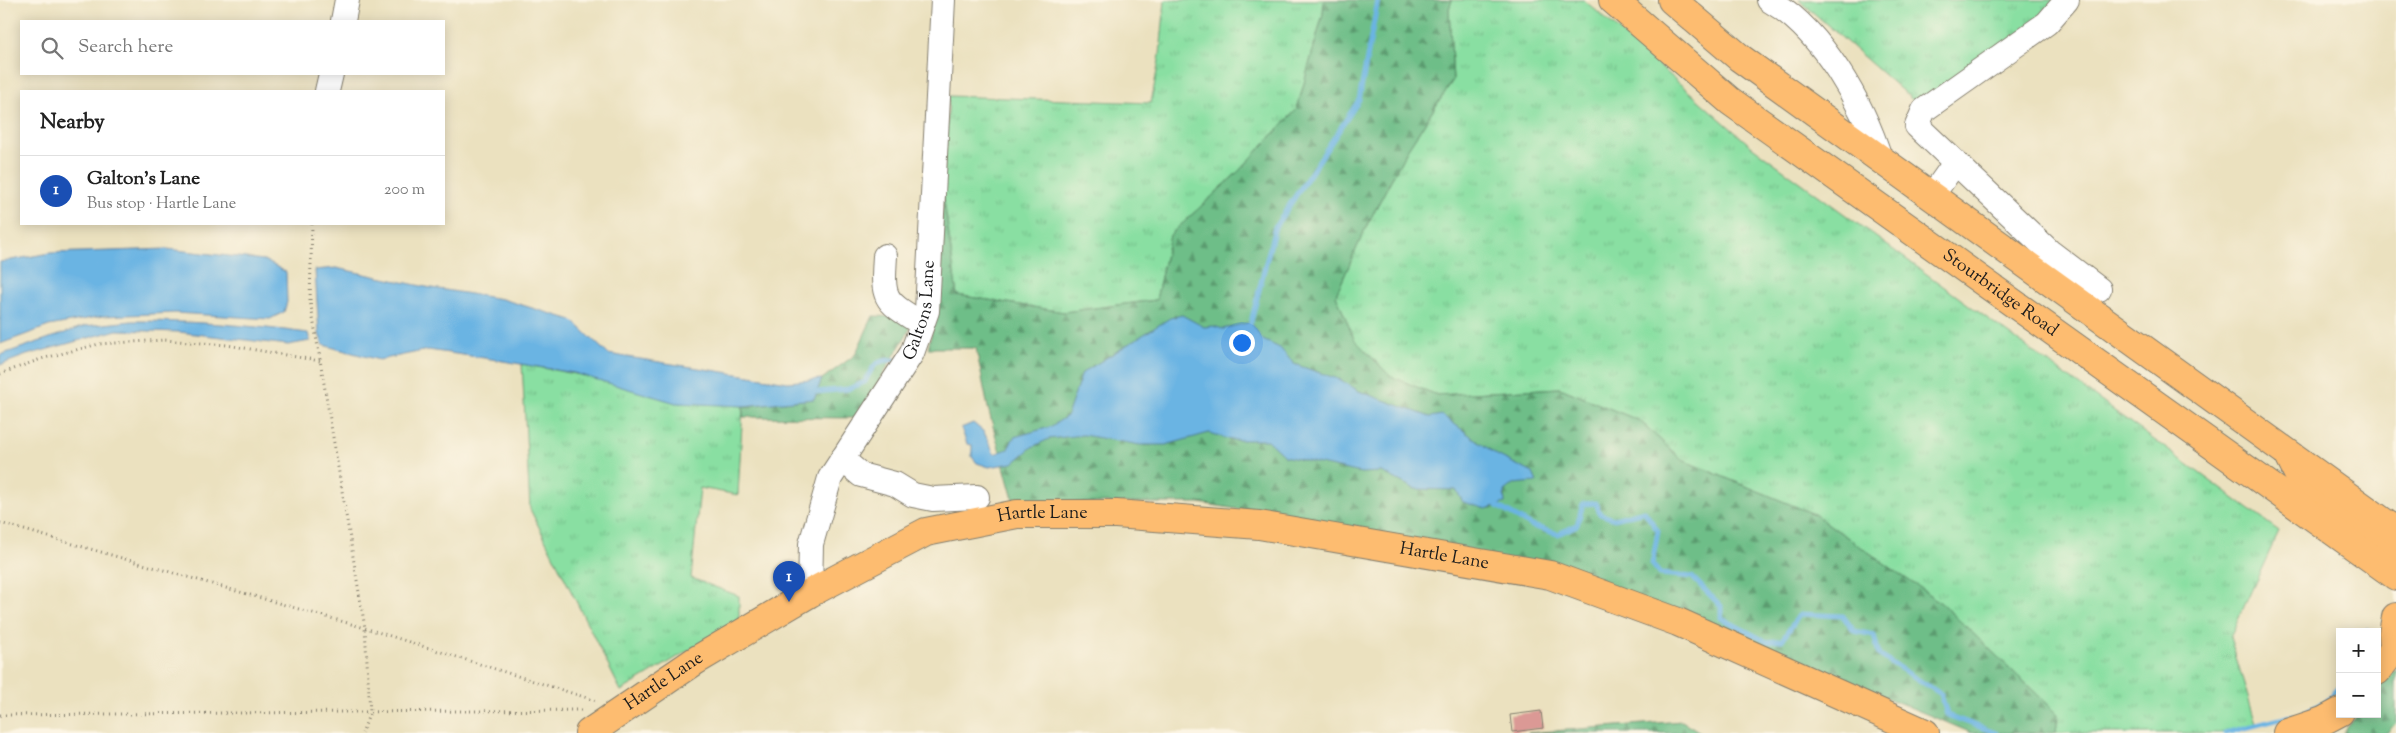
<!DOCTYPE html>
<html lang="en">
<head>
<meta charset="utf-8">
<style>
	:root { --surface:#fff; --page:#f6f6f6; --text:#222; --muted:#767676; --line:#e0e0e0; --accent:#c8321e }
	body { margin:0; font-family:"Sorts Mill Goudy",serif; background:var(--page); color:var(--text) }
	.controls { position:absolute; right:15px; bottom:15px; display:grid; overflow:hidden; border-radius:0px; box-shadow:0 2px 12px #0003 }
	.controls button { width:45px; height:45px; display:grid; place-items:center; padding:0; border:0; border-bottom:1px solid var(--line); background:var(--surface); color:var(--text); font:25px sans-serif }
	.you { position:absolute; left:1241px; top:342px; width:18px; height:18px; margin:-12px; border:4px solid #fff; border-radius:50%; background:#1a73e8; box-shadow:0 0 0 8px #1a73e833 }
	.badge { display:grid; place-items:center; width:32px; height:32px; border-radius:50%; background:var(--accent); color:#fff; font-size:16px; font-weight:700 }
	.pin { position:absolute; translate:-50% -41px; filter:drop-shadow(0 1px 2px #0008) }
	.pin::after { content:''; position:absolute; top:26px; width:18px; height:15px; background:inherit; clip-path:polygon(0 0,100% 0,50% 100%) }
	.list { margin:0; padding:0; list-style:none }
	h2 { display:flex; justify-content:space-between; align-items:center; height:65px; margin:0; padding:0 20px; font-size:21px }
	h2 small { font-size:16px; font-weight:400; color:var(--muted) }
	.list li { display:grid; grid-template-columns:32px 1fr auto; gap:15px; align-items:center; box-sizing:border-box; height:70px; padding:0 20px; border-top:1px solid var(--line) }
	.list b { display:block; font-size:19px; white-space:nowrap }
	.list p { margin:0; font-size:16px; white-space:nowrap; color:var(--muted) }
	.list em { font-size:16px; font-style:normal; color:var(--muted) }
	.icon { flex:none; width:28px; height:28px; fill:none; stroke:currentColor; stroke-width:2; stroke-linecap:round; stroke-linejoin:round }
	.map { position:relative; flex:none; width:2396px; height:733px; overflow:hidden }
	.search { position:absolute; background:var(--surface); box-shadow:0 2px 12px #0003; left:20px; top:20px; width:425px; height:55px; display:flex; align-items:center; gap:12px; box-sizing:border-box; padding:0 18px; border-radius:0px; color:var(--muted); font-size:19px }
	.panel { position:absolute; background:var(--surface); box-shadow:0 2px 12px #0003; left:20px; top:90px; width:425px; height:135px; border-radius:0px }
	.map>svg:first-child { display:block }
</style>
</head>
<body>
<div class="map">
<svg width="2396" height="733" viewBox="0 0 2396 733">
	<defs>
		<pattern id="grass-tufts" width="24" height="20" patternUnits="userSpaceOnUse" patternTransform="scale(1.25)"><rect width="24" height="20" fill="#89dfa2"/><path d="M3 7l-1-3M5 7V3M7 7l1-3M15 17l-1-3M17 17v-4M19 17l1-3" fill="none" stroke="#76bf8b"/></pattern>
		<pattern id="forest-firs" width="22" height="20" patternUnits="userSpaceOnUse" patternTransform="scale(1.25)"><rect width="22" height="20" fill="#6ebe88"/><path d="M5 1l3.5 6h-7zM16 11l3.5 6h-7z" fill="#5a9a6e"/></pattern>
	</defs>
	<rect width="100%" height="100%" fill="#fcf5e5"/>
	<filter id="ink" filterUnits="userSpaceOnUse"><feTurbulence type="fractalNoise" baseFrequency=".02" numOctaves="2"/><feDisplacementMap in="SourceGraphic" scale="10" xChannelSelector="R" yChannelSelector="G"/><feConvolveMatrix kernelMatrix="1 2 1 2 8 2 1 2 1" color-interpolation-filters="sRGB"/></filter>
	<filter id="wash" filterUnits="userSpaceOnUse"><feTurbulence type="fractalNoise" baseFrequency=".0096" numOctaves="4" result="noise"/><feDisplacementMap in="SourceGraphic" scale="20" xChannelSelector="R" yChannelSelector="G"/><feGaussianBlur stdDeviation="1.12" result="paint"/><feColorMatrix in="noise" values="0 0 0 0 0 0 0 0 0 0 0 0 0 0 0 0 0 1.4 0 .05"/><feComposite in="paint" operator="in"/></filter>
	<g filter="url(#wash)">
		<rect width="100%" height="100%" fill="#ebe1bf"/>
		<path fill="url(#grass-tufts)" stroke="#527e5f" d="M1165,0H1324L1323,14L1297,109L1238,172L1170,235L1156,300L1064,312L957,295L943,193L949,96L1151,103L1160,55Z
			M1452,0H1584L1751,146L2279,531L2230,637L2256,724L2225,733H2056L2058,714L1941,603L1814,514L1682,460L1640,421L1560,388L1437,395L1390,376L1354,339L1336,295L1366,227L1407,150L1453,80L1449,9Z
			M1799,0H2054L2047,23L1924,110Z
			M522,364L743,406L738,495L700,488L691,578L739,596V620L621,691L530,509Z"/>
		<path fill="url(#forest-firs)" stroke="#456d52" d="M1324,0H1452L1449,9L1453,80L1407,150L1366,227L1336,295L1354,339L1390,376L1437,395L1560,388L1640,421L1682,460L1814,514L1941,603L2058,714L2056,733H1972L1702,621L1320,522L1199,503H1014L988,408L976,348H928L937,310L943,193L957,295L1064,312L1156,300L1170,235L1238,172L1297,109L1323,14Z
			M920,312L857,418L743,417V406L813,399L822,379L855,355L873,316L898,317Z
			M2396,668V723L2387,733H2343L2358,714H2377V691Z
			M1682,721L1702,733H1528Z"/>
		<path fill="#6bb4e3" stroke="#446880" d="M167,249L264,260L286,272L287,302L284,312L270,319L175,313L103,316L49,326L0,344V262L50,253Z
			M336,268L426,287L502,299L572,320L608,354L788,382L822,379L814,399L743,406L676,403L574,373L491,359L428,350L379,360L323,345L319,334L315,270Z
			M1182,315L1204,327L1213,326L1223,329L1251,322L1263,340L1280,348L1294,364L1341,380L1359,391L1430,417L1442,415L1497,455L1533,473L1537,482L1513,484L1504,491L1505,503L1486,509L1463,502L1456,490L1415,489L1382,472L1361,473L1284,456L1267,440H1231L1209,433L1166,445H1140L1083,435L1049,439L1032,447L1013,463L989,467L977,463L972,457V445L967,444L961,428L973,423L984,432L994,454L1008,449L1014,437L1050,427L1067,416L1082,373L1170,318Z
			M132,321C191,321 250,325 308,333L310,341L288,345L179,332L117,330L27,355L0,365V355L85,326Z"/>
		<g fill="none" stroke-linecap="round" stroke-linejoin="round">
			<path stroke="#6bb4e3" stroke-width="5" d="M1251,322L1275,227L1359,100L1378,0
				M816,392L848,389L865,382C873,364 877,359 897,360
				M1497,506L1532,526L1558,534L1577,525L1583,504L1596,503L1600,514L1614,519L1644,511L1658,531L1652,564L1660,574L1692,577L1721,606V618L1767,642L1782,640L1800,614L1843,616L1854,631L1874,635L1879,655L1941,694L1947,715L1996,733
				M2366,632L2367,630
				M2303,713L2324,703L2340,687
				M2225,733L2292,716"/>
		</g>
		<g id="blocks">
			<path fill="#db9995" d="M1541,711L1543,728L1512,732L1510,715Z"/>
		</g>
	</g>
	<g filter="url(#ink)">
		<use href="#blocks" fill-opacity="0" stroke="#847e6e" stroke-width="1"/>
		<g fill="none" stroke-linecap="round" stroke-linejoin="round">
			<g stroke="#847e6e" stroke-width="26">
				<g id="minor">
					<path d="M1769,0C1822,30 1863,104 1881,161"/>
					<path d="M2067,0L2047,23L1924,110L1917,126L2049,251L2099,289"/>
					<path d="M343,21L347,0"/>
					<path d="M327,91L331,74"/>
					<path d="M1931,197L1955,163"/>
					<path d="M885,256C882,301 884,300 922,324"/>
					<path d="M842,459L861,475L895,484L913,495L933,499L977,497"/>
					<path id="s1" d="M810,593L811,544L830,478L912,353L927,311L943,0"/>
				</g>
			</g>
			<g stroke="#847e6e" stroke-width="30">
				<g id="major">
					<path d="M2288,454L2301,480L2396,550"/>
					<path d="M2394,649L2393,633L2396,617"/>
					<path d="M2377,671L2396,647"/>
					<path id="s2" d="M589,733L695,661L810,593L926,532L1017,514H1116L1259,525L1550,575L1678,622L1925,733"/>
					<path d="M2287,733L2323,721L2340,712"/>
				</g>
			</g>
			<g stroke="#847e6e" stroke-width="30">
				<g id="highway">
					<path id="s3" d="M1613,0L1730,101L2396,576"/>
					<path d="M1672,0L1740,58L2396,531"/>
				</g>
			</g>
			<path stroke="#847e6e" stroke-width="3" stroke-dasharray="1 4" stroke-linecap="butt" d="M312,224L310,300L365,628L370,712L362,733
				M0,374L41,359L99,344L164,340L227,345L320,361
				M0,523L365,628L597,701
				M0,715L584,710"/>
			<use href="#minor" stroke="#fff" stroke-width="24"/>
			<use href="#major" stroke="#fdbc6f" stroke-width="28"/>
			<use href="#highway" stroke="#fdbc6f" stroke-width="28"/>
		</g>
	</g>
	<g text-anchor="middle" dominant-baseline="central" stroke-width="4.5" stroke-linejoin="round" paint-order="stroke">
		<g font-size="18" fill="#1c1c1c" stroke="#fcf5e5">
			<text stroke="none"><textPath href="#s3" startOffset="486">Stourbridge Road</textPath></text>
			<text stroke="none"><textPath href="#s1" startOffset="311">Galtons Lane</textPath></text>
			<text stroke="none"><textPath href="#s2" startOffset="511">Hartle Lane</textPath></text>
			<text stroke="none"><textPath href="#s2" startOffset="916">Hartle Lane</textPath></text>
			<text stroke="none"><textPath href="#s2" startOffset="91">Hartle Lane</textPath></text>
		</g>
	</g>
</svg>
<div class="controls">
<button>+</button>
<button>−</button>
</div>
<div class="you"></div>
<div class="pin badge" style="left:789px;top:602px;background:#1a4fb4">1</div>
<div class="search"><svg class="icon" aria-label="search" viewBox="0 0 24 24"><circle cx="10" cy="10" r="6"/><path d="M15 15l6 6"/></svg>Search here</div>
<section class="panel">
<h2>Nearby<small></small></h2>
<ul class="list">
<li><span class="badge" style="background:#1a4fb4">1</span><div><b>Galton's Lane</b><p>Bus stop · Hartle Lane</p></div><em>200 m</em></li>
</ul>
</section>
</div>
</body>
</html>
